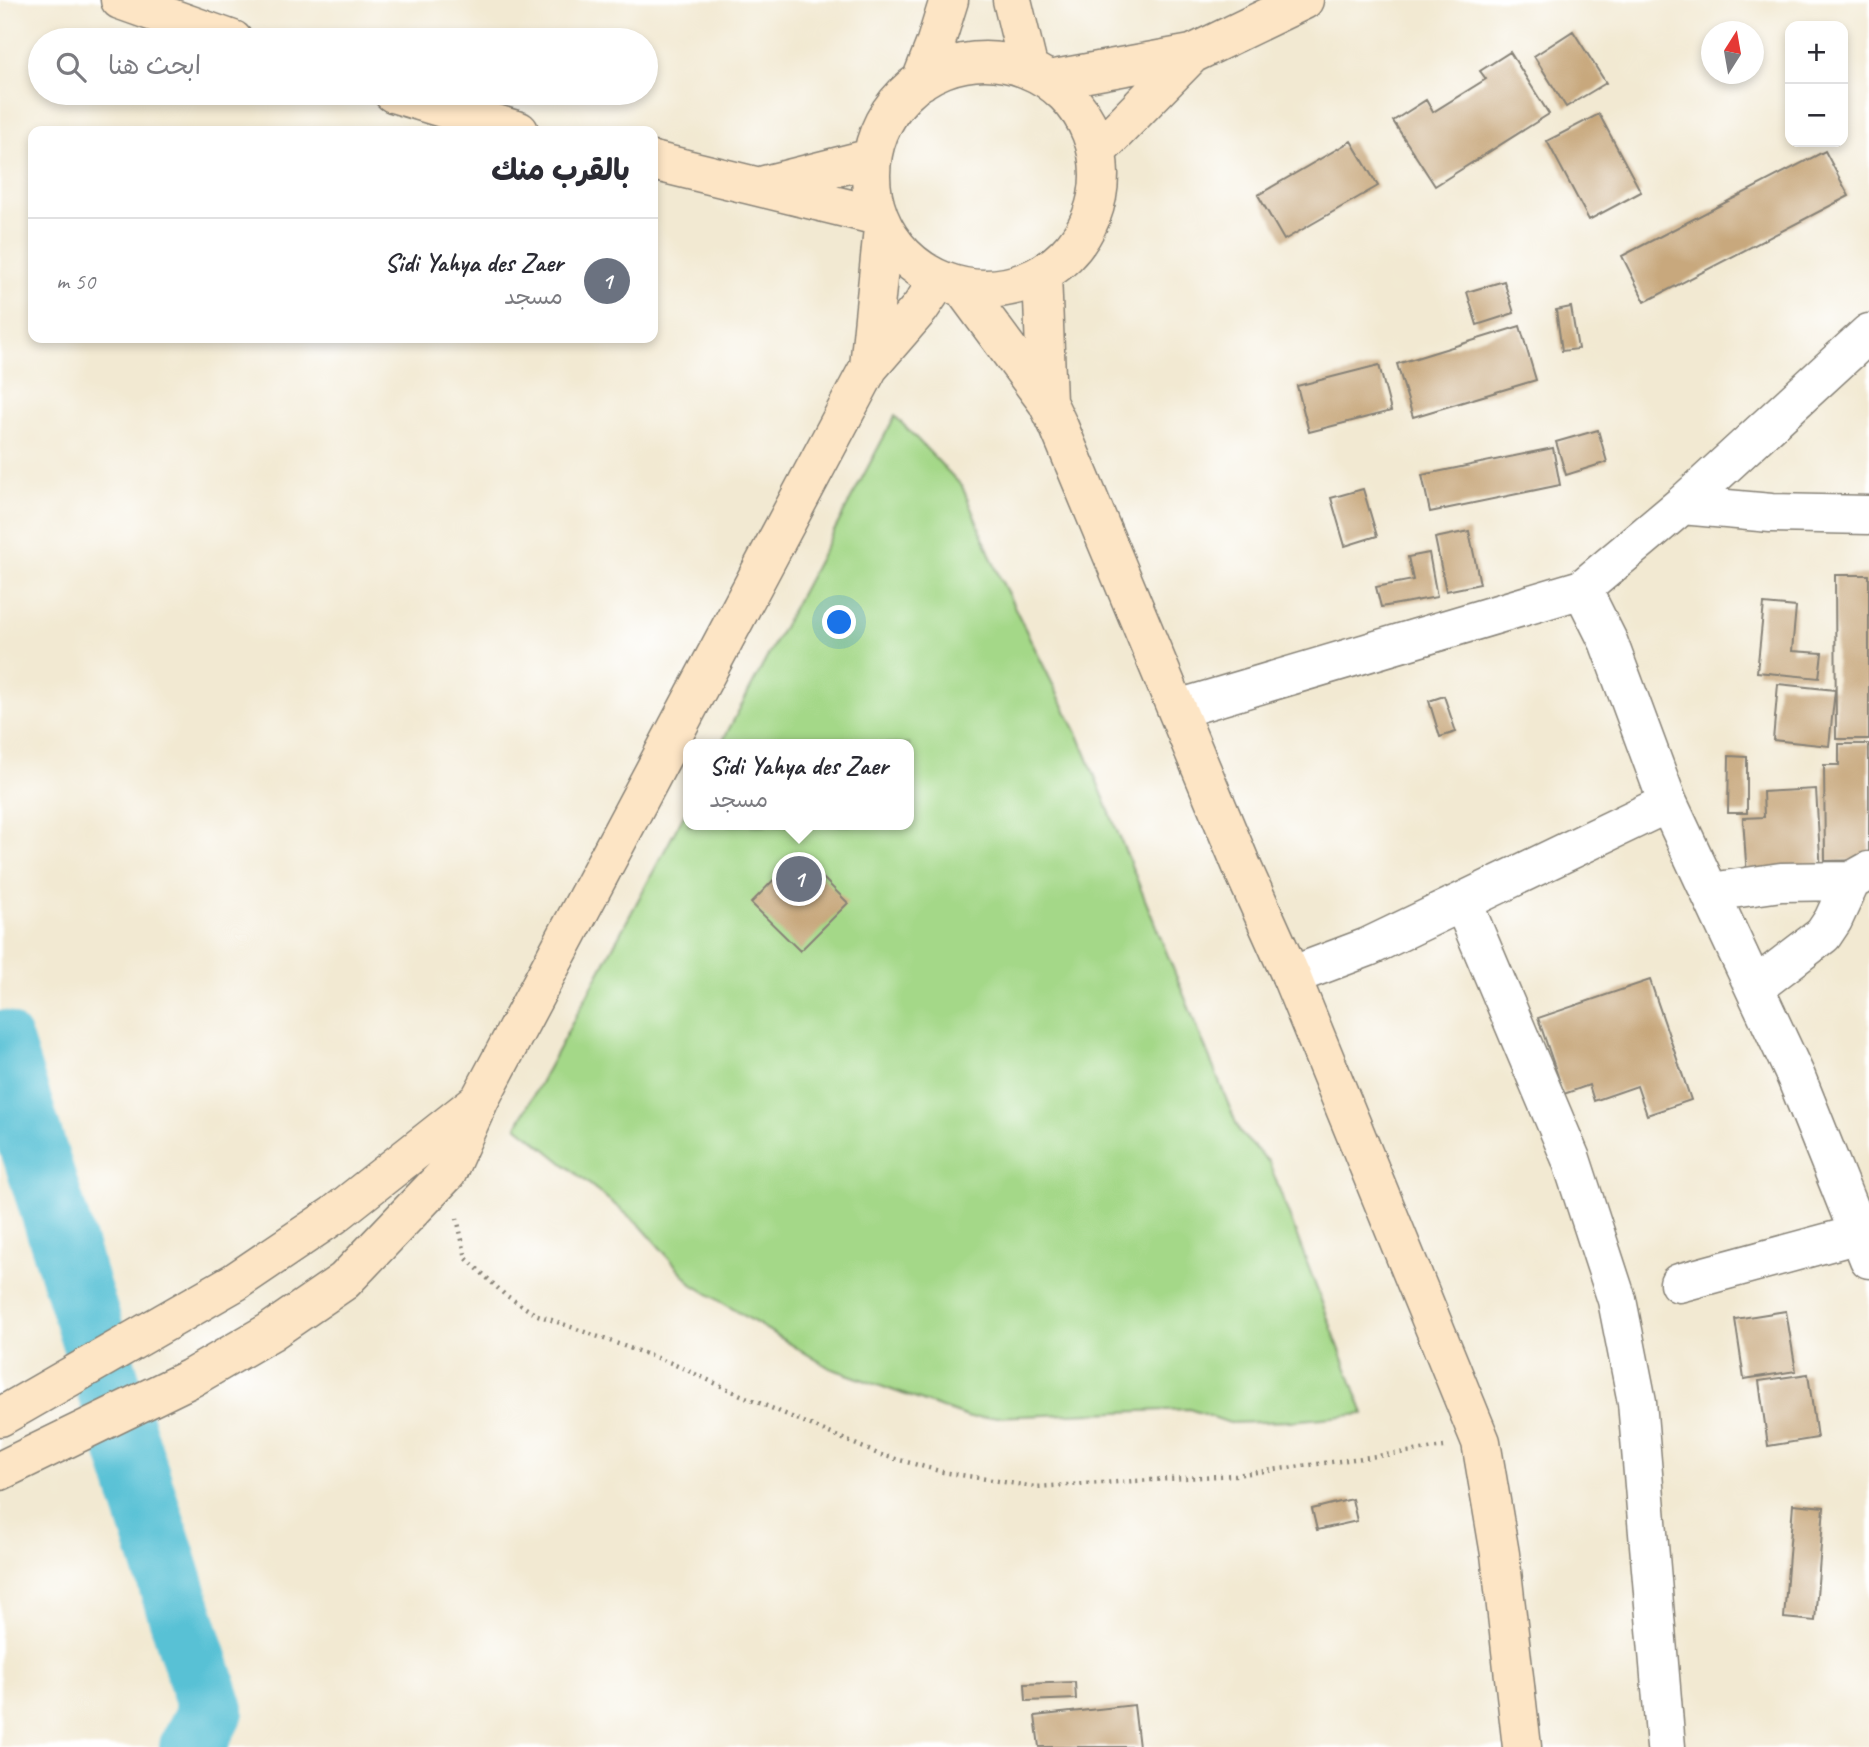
<!DOCTYPE html>
<html lang="ar">
<head>
<meta charset="utf-8">
<style>
	:root { --surface:#fff; --page:#f7f7f7; --text:#2b2b33; --muted:#7c7c81; --line:#e1e1e2; --accent:#0f766e }
	body { margin:0; font-family:Caveat,"Playpen Sans Arabic",sans-serif; background:var(--page); color:var(--text); direction:rtl }
	.controls { position:absolute; right:21px; top:21px; display:grid; overflow:hidden; border-radius:14px; box-shadow:0 4px 10px #0003 }
	.controls button { width:63px; height:63px; display:grid; place-items:center; padding:0; border:0; border-bottom:2px solid var(--line); background:var(--surface); color:var(--text); font:35px sans-serif }
	.compass { position:absolute; left:1701px; top:21px; width:63px; height:63px; border-radius:50%; background:var(--surface); box-shadow:0 4px 10px #0003; rotate:11deg }
	.you { position:absolute; left:840px; top:623px; width:24px; height:24px; margin:-18px; border:5px solid #fff; border-radius:50%; background:#1a73e8; box-shadow:0 0 0 10px #1a73e833 }
	.badge { display:grid; place-items:center; width:46px; height:46px; border-radius:50%; background:var(--accent); color:#fff; font-size:23px; font-weight:700 }
	.pin { position:absolute; translate:-50% -50%; border:4px solid #fff; box-shadow:0 2px 7px #0006 }
	.popup { position:absolute; left:683px; top:739px; width:231px; height:91px; box-sizing:border-box; display:grid; place-content:center; border-radius:14px; background:var(--surface); filter:drop-shadow(0 2px 5px #0005); font-size:23px; white-space:nowrap; color:var(--muted) }
	.popup b { font-size:26px; color:var(--text) }
	.popup::after { content:''; position:absolute; left:50%; top:100%; margin-left:-14px; border:14px solid transparent; border-top-color:var(--surface) }
	.list { margin:0; padding:0; list-style:none }
	h2 { display:flex; justify-content:space-between; align-items:center; height:91px; margin:0; padding:0 28px; font-size:30px }
	h2 small { font-size:23px; font-weight:400; color:var(--muted) }
	.list li { display:grid; grid-template-columns:46px 1fr auto; gap:21px; align-items:center; box-sizing:border-box; height:126px; padding:0 28px; border-top:2px solid var(--line) }
	.list b { display:block; font-size:26px; white-space:nowrap }
	.list p { margin:0; font-size:23px; white-space:nowrap; color:var(--muted) }
	.list em { font-size:23px; font-style:normal; color:var(--muted) }
	.icon { flex:none; width:38px; height:38px; fill:none; stroke:currentColor; stroke-width:2; stroke-linecap:round; stroke-linejoin:round }
	.map { position:relative; flex:none; width:1869px; height:1747px; overflow:hidden; direction:ltr }
	.search { position:absolute; background:var(--surface); box-shadow:0 4px 10px #0003; left:28px; top:28px; width:630px; height:77px; display:flex; align-items:center; gap:18px; box-sizing:border-box; padding:0 24px; border-radius:38px; color:var(--muted); font-size:26px }
	.panel { position:absolute; background:var(--surface); box-shadow:0 4px 10px #0003; left:28px; top:126px; width:630px; height:217px; border-radius:14px; direction:rtl }
	.map>svg:first-child { display:block }
</style>
</head>
<body>
<div class="map">
<svg width="1869" height="1747" viewBox="0 0 1869 1747">
	<rect width="100%" height="100%" fill="#fff"/>
	<filter id="ink" filterUnits="userSpaceOnUse"><feTurbulence type="fractalNoise" baseFrequency=".0143" numOctaves="2"/><feDisplacementMap in="SourceGraphic" scale="14" xChannelSelector="R" yChannelSelector="G"/><feConvolveMatrix kernelMatrix="1 2 1 2 8 2 1 2 1" color-interpolation-filters="sRGB"/></filter>
	<filter id="wash" filterUnits="userSpaceOnUse"><feTurbulence type="fractalNoise" baseFrequency=".00686" numOctaves="4" result="noise"/><feDisplacementMap in="SourceGraphic" scale="28" xChannelSelector="R" yChannelSelector="G"/><feGaussianBlur stdDeviation="1.57" result="paint"/><feColorMatrix in="noise" values="0 0 0 0 0 0 0 0 0 0 0 0 0 0 0 0 0 1.4 0 .05"/><feComposite in="paint" operator="in"/></filter>
	<g filter="url(#wash)">
		<rect width="100%" height="100%" fill="#f2e9d2"/>
		<path fill="#a4d888" stroke="#607a52" stroke-width="2" d="M895,416L962,486L999,576L1079,737L1240,1133L1269,1162L1364,1414L1291,1421L1230,1423L1189,1409L970,1418L830,1368L692,1284L640,1225L517,1126L689,805V825H909V744H721Z"/>
		<g fill="none" stroke-linecap="round" stroke-linejoin="round">
			<path stroke="#58c1d5" stroke-width="66" d="M0,1043L211,1710L192,1747"/>
		</g>
		<g id="blocks">
			<path fill="#c8a87d" d="M1573,31L1606,83L1566,107L1534,56Z
				M1510,52L1549,114L1435,186L1393,121L1426,100L1433,112L1486,79L1480,71Z
				M1599,114L1641,192L1589,220L1547,141Z
				M1351,141L1378,186L1284,240L1258,195Z
				M1825,151L1849,196L1645,302L1622,256Z
				M1504,281L1514,313L1477,325L1467,292Z
				M1571,307L1578,349L1562,351L1556,310Z
				M1520,326L1536,380L1413,417L1397,364Z
				M1379,365L1391,411L1309,432L1297,386Z
				M1598,430L1607,462L1566,475L1556,442Z
				M1553,448L1560,485L1430,512L1422,475Z
				M1363,489L1377,536L1345,546L1331,498Z
				M1469,531L1480,584L1446,591L1435,538Z
				M1429,553L1437,597L1381,607L1376,587L1413,580L1408,557Z
				M1835,575H1869V739H1836Z
				M1764,604L1796,607L1792,651L1822,653L1819,678L1757,672Z
				M1778,684L1835,690L1829,746L1773,740Z
				M1444,696L1456,732L1440,737L1429,701Z
				M1839,744H1869V860L1825,861L1824,765H1839Z
				M1729,756L1747,757V813H1728Z
				M1816,789L1821,873L1747,877L1743,818L1764,817L1763,792Z
				M799,854L848,903L800,951L751,903Z
				M1650,980L1691,1100L1647,1115L1637,1086L1594,1101L1589,1085L1564,1094L1538,1018Z
				M1786,1311L1796,1371L1744,1379L1735,1319Z
				M1808,1374L1817,1438L1768,1446L1759,1381Z
				M1352,1499L1357,1521L1317,1530L1312,1509Z
				M1793,1504L1824,1507L1815,1621L1784,1618Z
				M1075,1682L1076,1699L1026,1701L1025,1684Z
				M1134,1705L1139,1747H1039L1035,1716Z"/>
		</g>
	</g>
	<g filter="url(#ink)">
		<use href="#blocks" fill-opacity="0" stroke="#878277" stroke-width="2"/>
		<g fill="none" stroke-linecap="round" stroke-linejoin="round">
			<g stroke="#878277" stroke-width="41">
				<path id="street" d="M1682,505L1771,513L1869,515
					M1178,709L1582,589L1682,505L1869,333
					M1668,803L1796,1077L1869,1259
					M1711,892L1781,882L1851,881L1869,871
					M1463,903L1571,1159L1617,1300L1637,1402L1666,1747
					M1291,976L1368,947L1668,803L1608,641L1582,589
					M1755,987L1823,935L1833,920L1851,881
					M1679,1283L1859,1234"/>
			</g>
			<g stroke="#878277" stroke-width="41">
				<path id="secondary" d="M120,0L233,40
					M1012,0L1029,70
					M871 175a114 114 0 1 1 228 0a114 114 0 1 1-228 0Z
					M1049,80L1192,54L1304,0
					M921,81L935,45L949,0
					M393,93L519,131
					M1097,151L1192,54
					M653,161L878,216
					M765,185L872,158
					M1042,274L1047,402
					M962,287L1047,402L1059,427L1243,869L1291,976L1481,1442L1500,1554L1522,1747
					M869,367L883,228
					M0,1417L235,1282L334,1215L476,1103
					M0,1471L191,1378L270,1332L344,1281L447,1173L480,1099L869,367L920,308L939,280"/>
			</g>
			<path stroke="#878277" stroke-width="4.5" stroke-dasharray="2 5" stroke-linecap="butt" d="M457,1218L466,1258L504,1294L535,1314L671,1363L741,1395L878,1454L943,1472L1035,1487L1235,1475L1444,1447"/>
			<use href="#street" stroke="#fff" stroke-width="38"/>
			<use href="#secondary" stroke="#fde5c5" stroke-width="38"/>
		</g>
	</g>
</svg>
<div class="controls">
<button>+</button>
<button>−</button>
</div>
<svg class="compass" viewBox="-18 -18 36 36"><path d="M0-13l5 13h-10z" fill="#e53935"/><path d="M0 13l5-13h-10z" fill="#7c7c81"/></svg>
<div class="you"></div>
<div class="pin badge" style="left:799px;top:879px;background:#6b7280">1</div>
<div class="popup"><b>Sidi Yahya des Zaer</b>مسجد</div>
<div class="search"><svg class="icon" aria-label="search" viewBox="0 0 24 24"><circle cx="10" cy="10" r="6"/><path d="M15 15l6 6"/></svg>ابحث هنا</div>
<section class="panel">
<h2>بالقرب منك<small></small></h2>
<ul class="list">
<li><span class="badge" style="background:#6b7280">1</span><div><b>Sidi Yahya des Zaer</b><p>مسجد</p></div><em>50 m</em></li>
</ul>
</section>
</div>
</body>
</html>
